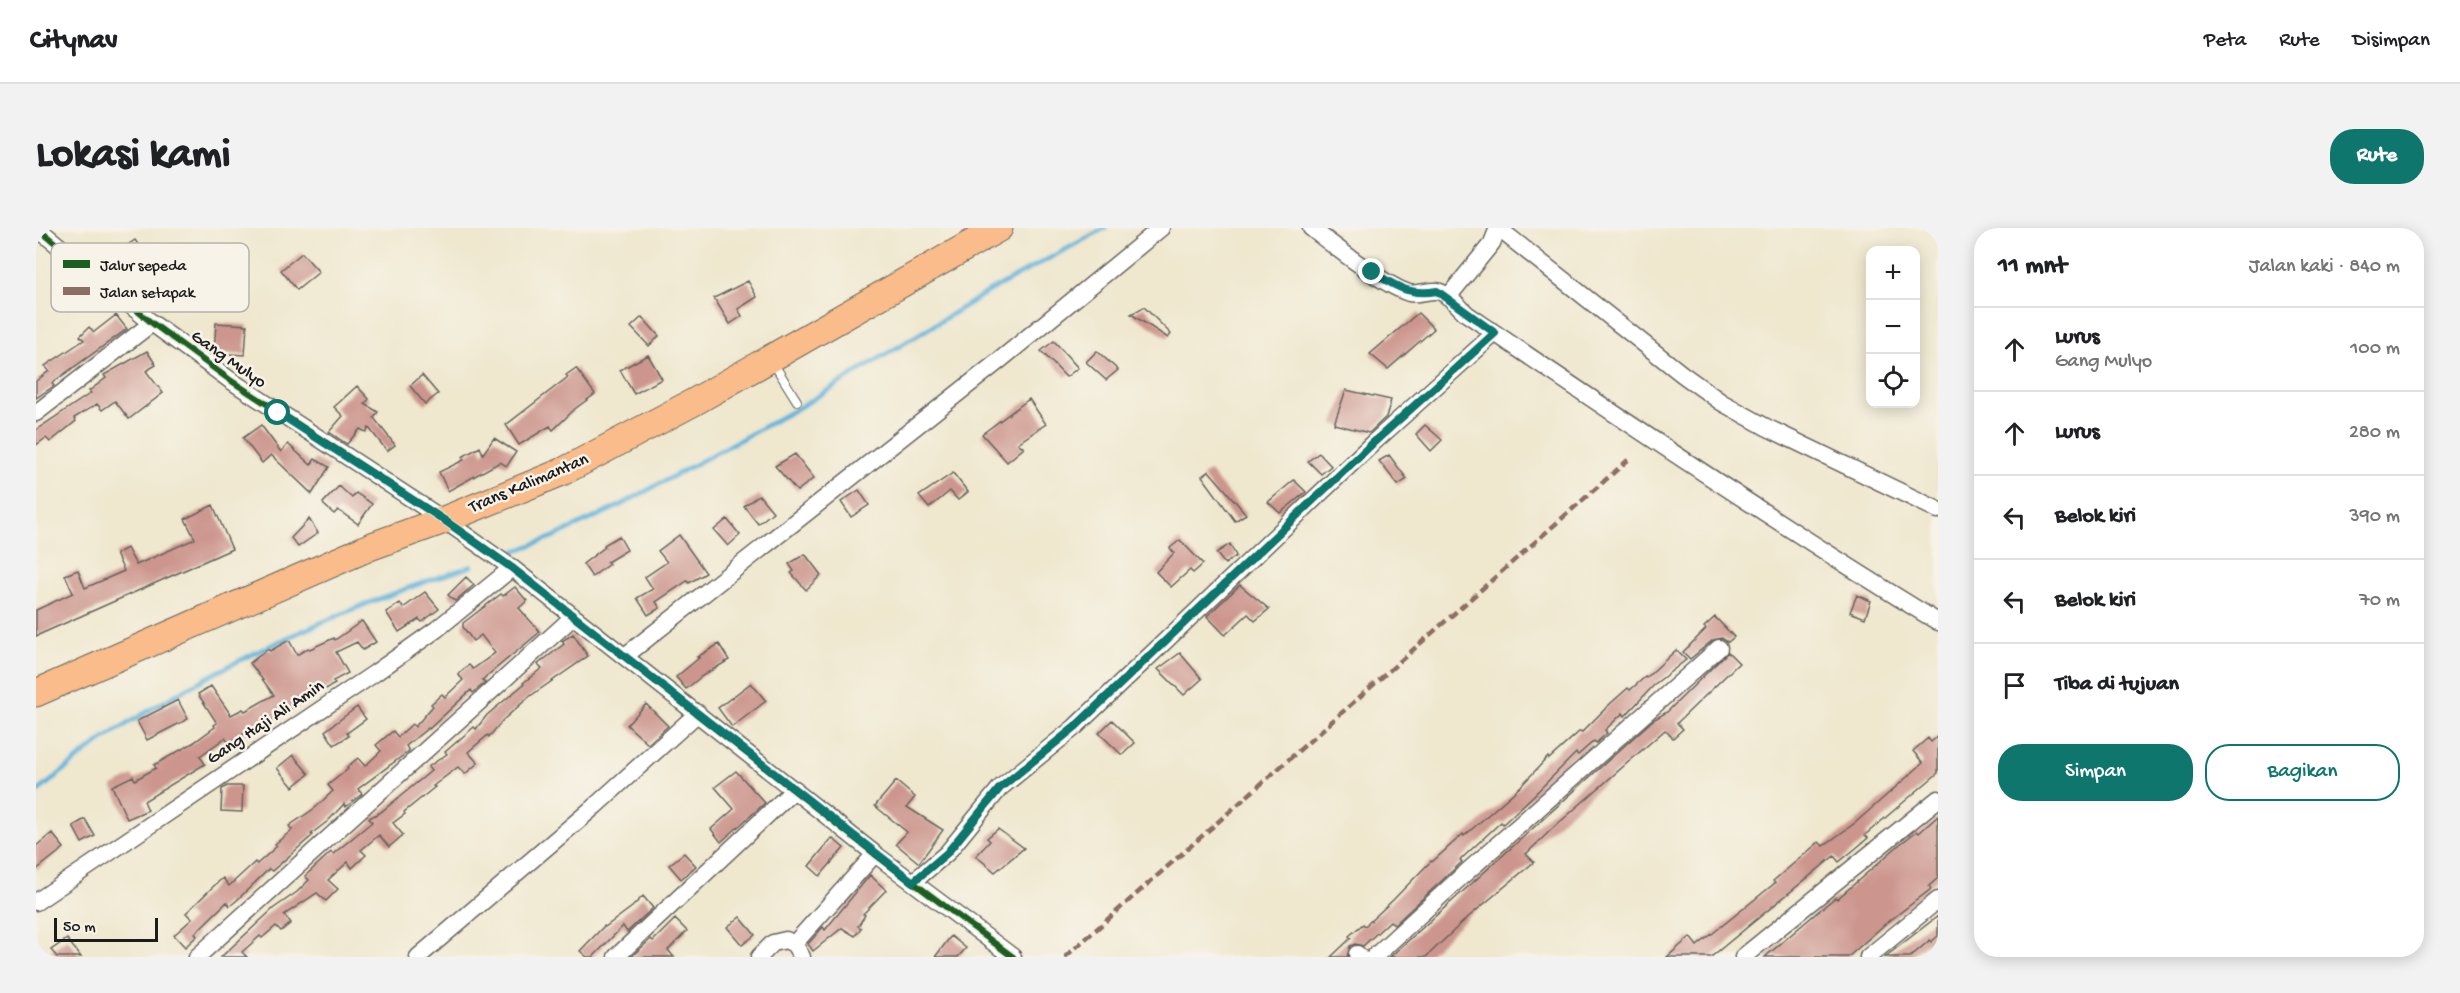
<!DOCTYPE html>
<html lang="id">
<head>
<meta charset="utf-8">
<style>
	:root { --surface:#fff; --page:#f2f2f2; --text:#202124; --muted:#757577; --line:#e0e0e0; --accent:#0f766e }
	body { margin:0; font-family:"Gochi Hand",sans-serif; background:var(--page); color:var(--text) }
	.controls { position:absolute; right:18px; top:18px; display:grid; overflow:hidden; border-radius:12px; box-shadow:0 3px 15px #0003 }
	.controls button { width:54px; height:54px; display:grid; place-items:center; padding:0; border:0; border-bottom:2px solid var(--line); background:var(--surface); color:var(--text); font:30px sans-serif }
	.scale { position:absolute; left:18px; bottom:15px; width:104px; box-sizing:border-box; padding-left:6px; border:3px solid #1c1c1c; border-top:0; font-size:16px; line-height:21px; white-space:nowrap; color:#1c1c1c; -webkit-text-stroke:4px #f7f3e8; paint-order:stroke }
	.stop { position:absolute; width:18px; height:18px; margin:-14px; border:4px solid #0f766e; border-radius:50%; background:#fff }
	.stop.end { background:#0f766e; border-color:#fff; box-shadow:0 2px 6px #0008 }
	.list { margin:0; padding:0; list-style:none }
	h2 { display:flex; justify-content:space-between; align-items:center; height:78px; margin:0; padding:0 24px; font-size:26px }
	h2 small { font-size:20px; font-weight:400; color:var(--muted) }
	.list li { display:grid; grid-template-columns:39px 1fr auto; gap:18px; align-items:center; box-sizing:border-box; height:84px; padding:0 24px; border-top:2px solid var(--line) }
	.list b { display:block; font-size:22px; white-space:nowrap }
	.list p { margin:0; font-size:20px; white-space:nowrap; color:var(--muted) }
	.list em { font-size:20px; font-style:normal; color:var(--muted) }
	.actions { display:flex; gap:12px; padding:18px 24px }
	.actions a { flex:1; padding:14px 0; border:2px solid var(--accent); border-radius:24px; text-align:center; font-size:21px; color:var(--accent) }
	.actions .main { background:var(--accent); color:#fff }
	.icon { flex:none; width:33px; height:33px; fill:none; stroke:currentColor; stroke-width:2; stroke-linecap:round; stroke-linejoin:round }
	.map { position:relative; flex:none; width:1902px; height:729px; overflow:hidden; border-radius:24px }
	header { display:flex; align-items:center; gap:36px; box-sizing:border-box; height:84px; padding:0 30px; background:var(--surface); border-bottom:2px solid var(--line) }
	header strong { font-size:28px }
	nav { display:flex; gap:33px; margin-inline-start:auto; font-size:21px }
	.intro { display:flex; align-items:center; justify-content:space-between; box-sizing:border-box; height:144px; padding:0 36px }
	h1 { margin:0; font-size:42px }
	.button { padding:15px 27px; border-radius:24px; background:var(--accent); color:#fff; font-size:21px; font-weight:700 }
	main { display:flex; gap:36px; padding:0 36px }
	aside { flex:1; background:var(--surface); border-radius:24px; box-shadow:0 3px 15px #0003 }
	.map>svg:first-child { display:block }
</style>
</head>
<body>
<header>
<strong>Citynav</strong>
<nav><a>Peta</a><a>Rute</a><a>Disimpan</a></nav>
</header>
<div class="intro"><h1>Lokasi kami</h1><a class="button">Rute</a></div>
<main>
<div class="map">
<svg width="1902" height="729" viewBox="0 0 1902 729">
	<rect width="100%" height="100%" fill="#f7f3e8"/>
	<filter id="ink" filterUnits="userSpaceOnUse"><feTurbulence type="fractalNoise" baseFrequency=".0167" numOctaves="2"/><feDisplacementMap in="SourceGraphic" scale="12" xChannelSelector="R" yChannelSelector="G"/><feConvolveMatrix kernelMatrix="1 2 1 2 8 2 1 2 1" color-interpolation-filters="sRGB"/></filter>
	<filter id="wash" filterUnits="userSpaceOnUse"><feTurbulence type="fractalNoise" baseFrequency=".008" numOctaves="4" result="noise"/><feDisplacementMap in="SourceGraphic" scale="24" xChannelSelector="R" yChannelSelector="G"/><feGaussianBlur stdDeviation="1.35" result="paint"/><feColorMatrix in="noise" values="0 0 0 0 0 0 0 0 0 0 0 0 0 0 0 0 0 1.4 0 .05"/><feComposite in="paint" operator="in"/></filter>
	<g filter="url(#wash)">
		<rect width="100%" height="100%" fill="#efe7ce"/>
		<g fill="none" stroke-linecap="round" stroke-linejoin="round">
			<path stroke="#5fb3db" stroke-width="4.5" d="M466,328L517,309L583,278L771,175L955,62L1069,0
				M0,565C23,547 45,527 68,511C181,436 307,380 436,338"/>
		</g>
		<g id="blocks">
			<path fill="#cc958d" d="M99,12L116,36L120,32L137,49L146,37L160,49L129,80L92,39L91,40L80,25Z
				M266,25L283,44L261,62L245,42Z
				M712,53L721,69L702,81L706,88L694,96L678,70Z
				M1108,79L1135,106L1132,110L1095,86Z
				M1382,85L1398,101L1352,141L1334,126Z
				M80,87L91,101L16,155L18,158L0,170V153L13,143L9,138L48,112L44,108L53,99L58,104Z
				M606,89L623,108L613,118L595,99Z
				M180,95L211,97L209,127L178,125Z
				M1018,113L1042,140L1030,149L1005,123Z
				M111,123L120,137L110,143L127,165L93,191L79,173L66,182L61,176L38,190L40,193L14,214L10,210L0,217V202L55,165L53,163L70,150L68,147Z
				M1061,123L1082,142L1070,152L1050,134Z
				M612,127L626,151L598,166L584,142Z
				M540,140L559,166L540,180L517,202L514,198L483,217L470,197L532,149L530,147Z
				M386,147L402,166L389,176L374,158Z
				M321,158L333,171L329,176L342,184L338,190L359,217L351,223L333,200L330,204L324,201L311,216L293,204L307,188L298,179Z
				M1310,162L1355,172L1350,189L1333,205L1298,196Z
				M993,171L1010,196L982,215L988,220L971,234L946,206Z
				M225,197L245,224L252,216L275,237L279,231L293,239L276,266L235,227L226,235L207,210Z
				M1389,197L1406,212L1395,223L1380,206Z
				M458,210L480,224L471,238L464,234L412,263L403,244L428,232L426,229L444,219L447,226Z
				M1283,225L1295,238L1285,246L1272,233Z
				M759,226L778,250L761,263L739,238Z
				M1353,227L1371,251L1362,257L1343,233Z
				M1173,243L1210,286L1199,293L1166,248Z
				M917,245L932,264L922,272L914,263L893,280L883,268Z
				M1258,252L1270,264L1244,285L1232,274Z
				M303,258L316,270L320,265L336,276L322,296L302,282L298,286L288,277L287,275Z
				M823,262L833,277L815,289L805,274Z
				M723,267L737,284L722,296L708,278Z
				M177,277L196,321L0,408V382L37,365L29,347L42,342L49,360L88,343L80,326L91,320L100,337L159,311L149,291Z
				M273,291L282,305L262,319L255,310Z
				M691,291L704,307L692,318L678,302Z
				M643,307L670,345L653,355L651,353L620,374L624,380L612,387L601,370L617,361L609,349L631,334L622,323Z
				M583,308L591,322L571,334L573,336L556,349L547,336L569,319L568,317Z
				M1144,312L1167,336L1157,345L1154,342L1135,359L1120,344L1138,325L1134,320Z
				M1194,316L1200,328L1189,336L1180,325Z
				M769,326L785,347L770,362L755,345L758,343L753,336Z
				M430,349L438,357L419,373L412,367Z
				M1204,357L1233,381L1219,393L1212,386L1189,407L1171,388Z
				M479,359L491,373L483,380L504,404L446,452L449,455L437,465L435,462L393,501L392,500L370,518L373,523L322,561L326,566L310,579L308,576L292,593L275,606L277,607L236,643L233,641L200,673L194,678L191,674L159,705L161,708L149,719L138,707L156,691L150,685L181,655L187,650L193,658L219,634L221,636L241,618L239,616L256,602L253,598L279,580L297,563L292,557L312,541L311,539L322,530L329,538L345,523L340,517L357,503L362,509L376,496L379,499L397,478L395,476L406,466L409,469L427,452L422,446L433,437L437,441L459,425L445,407L437,413L427,399V395L465,366L467,368Z
				M389,364L403,381L386,394L383,391L363,404L350,384L364,375L367,380Z
				M1821,367L1835,373L1829,390L1814,384Z
				M1679,389L1698,409L1692,414L1686,410L1677,412L1654,431L1647,424L1670,401L1668,399Z
				M326,393L340,414L327,422L321,414L300,424L312,445L297,453L299,456L288,462L287,459L239,491L224,499L223,497L193,515L189,510L164,528L169,536L108,573L112,582L91,591L76,558L97,548L99,552L120,540L118,537L157,515L179,499L178,497L181,495L162,466L175,458L195,487L207,481L209,483L238,467L214,435L232,421L234,423L253,412L261,427L272,420L274,421L298,410L299,412Z
				M537,406L552,428L493,469L467,492L453,509L452,507L432,524L442,535L429,546L422,539L397,558L399,559L368,584L369,586L357,595L367,607L353,619L343,607L325,622L330,627L316,640L312,634L292,652L302,661L290,673L281,665L248,687L255,695L245,703L240,698L226,710L224,708L206,724L211,729H185L238,680L261,664L273,652L269,648L295,624L297,626L336,594L333,590L345,584L395,543L392,539L411,526L409,524L438,499L440,501L451,487L488,456L487,455L506,440L502,436L528,416L526,413Z
				M683,416L693,432L666,448L650,461L640,449L663,430L661,429Z
				M1640,422L1650,432L1620,455L1589,488L1587,485L1569,502L1571,505L1560,515L1558,513L1542,527L1540,525L1497,568L1467,596L1465,594L1424,632L1426,634L1358,697L1354,693L1327,718L1319,716L1314,718L1311,729H1295L1315,710L1313,708L1327,696L1329,698L1357,672L1395,633L1396,634L1427,606L1428,608L1485,558L1512,529L1513,531L1544,503L1546,504L1575,475L1592,460L1594,462L1609,449L1610,450Z
				M1692,424L1703,435L1641,495L1647,501L1637,510L1629,502L1517,600L1490,626L1498,634L1430,691L1390,729H1354L1617,492L1631,484Z
				M1144,425L1166,451L1148,467L1122,441Z
				M715,455L730,473L696,499L682,480Z
				M142,472L152,491L111,512L101,493Z
				M610,476L632,498L612,516L591,497Z
				M321,479L330,491L311,505L313,508L298,517L289,503Z
				M1076,492L1099,515L1086,527L1063,505Z
				M1902,508V545L1829,607L1832,610L1819,621L1803,634L1798,628L1675,729H1631L1654,709L1661,718L1739,655L1737,653L1783,614L1787,618L1819,595L1887,535L1877,523L1892,510L1895,514Z
				M257,527L273,546L257,559L241,540Z
				M700,543L729,575L685,614L675,601L698,581L679,559Z
				M860,553L879,569L871,579L907,602L883,635L860,616L871,604L839,578Z
				M191,558H207L206,584L185,583L186,561Z
				M1902,588V650L1893,658L1895,661L1848,697L1812,729H1729L1785,681L1800,669L1801,671L1863,617L1881,603L1883,605Z
				M49,591L59,608L46,615L37,598Z
				M962,601L988,620L959,644L940,628L954,613L951,610Z
				M16,605L28,620L0,642V618Z
				M796,610L808,620L784,648L773,638Z
				M648,625L660,638L645,651L633,637Z
				M834,647L850,662L827,686L829,687L822,698L825,700L819,708L806,700L777,723L772,716L787,699L789,702Z
				M607,668L617,680L591,704L587,698L557,729H551L544,723L568,698L569,699L596,679Z
				M1902,688V708L1895,714L1894,712L1874,729H1849Z
				M704,689L719,707L706,717L691,699Z
				M639,691L651,703L632,722L638,729H595L615,711L617,713Z
				M915,708L930,720L922,729H899Z
				M31,711L45,729H21L15,722Z"/>
		</g>
	</g>
	<g filter="url(#ink)">
		<use href="#blocks" fill-opacity="0" stroke="#66635a" stroke-width="1.5"/>
		<g fill="none" stroke-linecap="round" stroke-linejoin="round">
			<g stroke="#66635a" stroke-width="10">
				<path id="service" d="M736,133L761,173"/>
			</g>
			<g stroke="#66635a" stroke-width="19">
				<path id="minor" d="M1,0L116,95L194,152L408,292L476,340L839,626L977,729
					M1275,0C1298,18 1347,57 1373,65C1383,67 1392,62 1401,63C1412,65 1423,79 1431,86C1586,192 1742,296 1902,394
					M1462,0L1646,146L1685,174L1730,199L1902,282
					M1412,69L1456,15L1462,0
					M0,185L116,95
					M589,428L964,132L1125,0
					M877,654L911,625L964,560L1039,499L1337,215L1459,105
					M0,674L339,445L401,401L476,340
					M758,716L839,626
					M1321,726L1324,729
					M161,729L537,389
					M382,729L559,578L662,485
					M580,729L759,561
					M723,729L737,715L750,712L758,716L766,729
					M1338,729L1425,649L1683,420
					M1707,729L1902,571
					M1832,729L1902,672"/>
			</g>
			<g stroke="#66635a" stroke-width="29">
				<path id="trunk" d="M0,465L336,318L408,292L526,244L658,174L963,0"/>
			</g>
			<use href="#service" stroke="#fff" stroke-width="8"/>
			<use href="#minor" stroke="#fff" stroke-width="16"/>
			<use href="#trunk" stroke="#f9bc8a" stroke-width="27"/>
			<path stroke="#8d6e63" stroke-width="4.5" stroke-dasharray="9 4.5" stroke-linecap="butt" d="M1029,729L1592,232"/>
			<g stroke="#f7f3e8" stroke-width="10">
				<path id="cycleway" d="M1,0L116,95L194,152L408,292L476,340L839,626L977,729
					M877,654L911,625L964,560L1039,499L1337,215L1459,105"/>
			</g>
			<use href="#cycleway" stroke="#1b5e20" stroke-width="6"/>
		</g>
	</g>
	<g fill="none" stroke-linecap="round" stroke-linejoin="round" filter="url(#ink)">
		<path stroke="#0f766e" stroke-width="8" d="M242,185L408,292L476,340L877,654L911,625L964,560L1039,499L1337,215L1459,105L1401,63C1372,68 1360,58 1336,44"/>
	</g>
	<g text-anchor="middle" dominant-baseline="central" stroke-width="5" stroke-linejoin="round" paint-order="stroke">
		<g font-size="18" fill="#1c1c1c" stroke="#f7f3e8">
			<text transform="translate(192 132) rotate(35)">Gang Mulyo</text>
			<text transform="translate(493 256) rotate(-23)">Trans Kalimantan</text>
			<text transform="translate(230 495) rotate(-34)">Gang Haji Ali Amin</text>
		</g>
	</g>
	<rect x="15" y="15" width="198" height="69" rx="9" fill="#f7f3e8" stroke="#b5b2ab" stroke-width="1.5"/>
	<rect x="27" y="32" width="27" height="8" fill="#1b5e20"/>
	<rect x="27" y="59" width="27" height="8" fill="#8d6e63"/>
	<g font-size="16" fill="#1c1c1c">
		<text x="64" y="42">Jalur sepeda</text>
		<text x="64" y="69">Jalan setapak</text>
	</g>
</svg>
<div class="controls">
<button>+</button>
<button>−</button>
<button><svg class="icon" aria-label="locate" viewBox="0 0 24 24"><circle cx="12" cy="12" r="6"/><path d="M12 2v4M12 18v4M2 12h4M18 12h4"/></svg></button>
</div>
<div class="scale">50 m</div>
<div class="stop" style="left:242px;top:185px"></div>
<div class="stop end" style="left:1336px;top:44px"></div>
</div>
<aside>
<h2>11 mnt<small>Jalan kaki · 840 m</small></h2>
<ul class="list">
<li><svg class="icon" aria-label="ahead" viewBox="0 0 24 24"><path d="M12 20V5M6 11l6-6 6 6"/></svg><div><b>Lurus</b><p>Gang Mulyo</p></div><em>100 m</em></li>
<li><svg class="icon" aria-label="ahead" viewBox="0 0 24 24"><path d="M12 20V5M6 11l6-6 6 6"/></svg><div><b>Lurus</b></div><em>280 m</em></li>
<li><svg class="icon" aria-label="left" viewBox="0 0 24 24"><path d="M17 20v-9H6M10 6l-5 5 5 5"/></svg><div><b>Belok kiri</b></div><em>390 m</em></li>
<li><svg class="icon" aria-label="left" viewBox="0 0 24 24"><path d="M17 20v-9H6M10 6l-5 5 5 5"/></svg><div><b>Belok kiri</b></div><em>70 m</em></li>
<li><svg class="icon" aria-label="arrive" viewBox="0 0 24 24"><path d="M6 21V4h12l-3 4 3 4H6"/></svg><div><b>Tiba di tujuan</b></div></li>
</ul>
<div class="actions"><a class="main">Simpan</a><a>Bagikan</a></div>
</aside>
</main>
</body>
</html>
